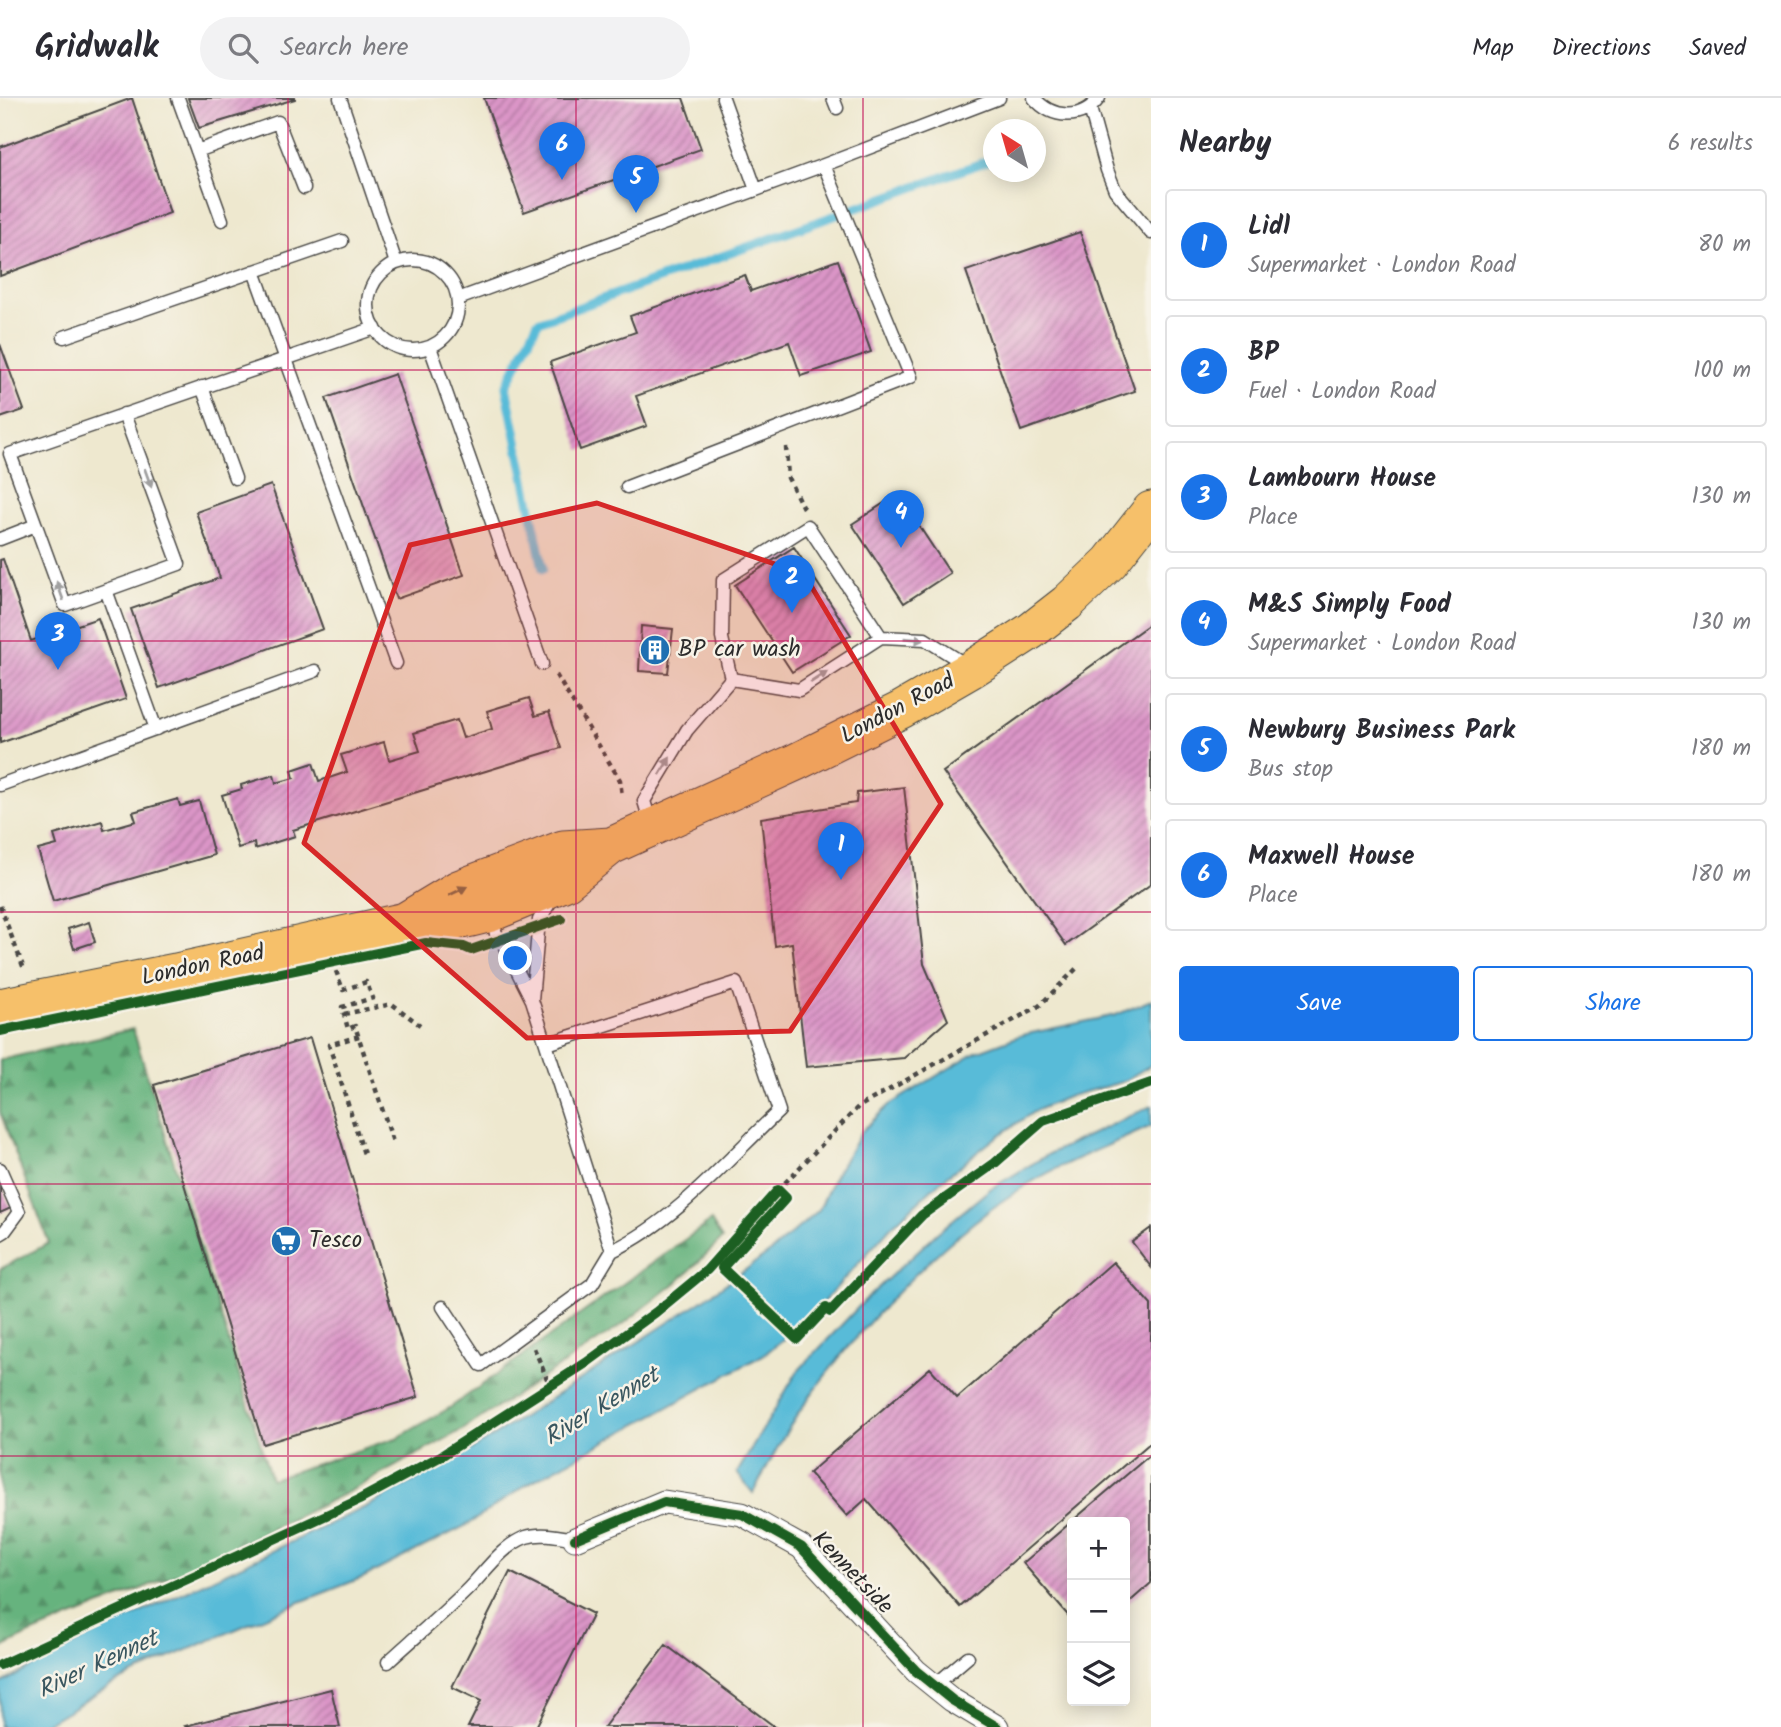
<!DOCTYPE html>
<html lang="en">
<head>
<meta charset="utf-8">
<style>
	:root { --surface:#fff; --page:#f2f2f3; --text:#2b2b33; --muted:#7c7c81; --line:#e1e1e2; --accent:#1a73e8 }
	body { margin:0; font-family:Kalam,sans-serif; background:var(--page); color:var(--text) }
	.controls { position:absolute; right:21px; bottom:21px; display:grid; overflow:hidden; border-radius:7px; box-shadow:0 4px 18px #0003 }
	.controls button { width:63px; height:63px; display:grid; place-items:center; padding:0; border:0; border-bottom:2px solid var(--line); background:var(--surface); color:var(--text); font:35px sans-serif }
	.compass { position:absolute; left:983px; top:21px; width:63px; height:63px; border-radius:50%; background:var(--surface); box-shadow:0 4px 18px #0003; rotate:323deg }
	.you { position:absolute; left:516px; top:861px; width:24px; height:24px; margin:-18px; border:5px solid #fff; border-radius:50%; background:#1a73e8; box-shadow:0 0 0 10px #1a73e833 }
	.badge { display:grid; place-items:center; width:46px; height:46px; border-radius:50%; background:var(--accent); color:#fff; font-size:23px; font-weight:700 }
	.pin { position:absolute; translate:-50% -58px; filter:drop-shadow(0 2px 4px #0008) }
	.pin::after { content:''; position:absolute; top:37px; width:24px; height:21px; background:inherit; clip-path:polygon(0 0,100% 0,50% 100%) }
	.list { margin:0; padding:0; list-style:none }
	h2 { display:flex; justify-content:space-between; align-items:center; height:91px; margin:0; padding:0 28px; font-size:30px }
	h2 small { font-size:23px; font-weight:400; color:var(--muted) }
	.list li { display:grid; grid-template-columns:46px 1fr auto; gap:21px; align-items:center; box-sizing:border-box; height:112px; margin:0 14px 14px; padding:0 14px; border:2px solid var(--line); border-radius:7px }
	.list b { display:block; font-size:26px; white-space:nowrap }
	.list p { margin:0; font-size:23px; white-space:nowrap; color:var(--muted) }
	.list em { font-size:23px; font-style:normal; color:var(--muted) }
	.actions { display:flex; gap:14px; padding:21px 28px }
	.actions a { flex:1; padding:16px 0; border:2px solid var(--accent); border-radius:7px; text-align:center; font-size:24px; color:var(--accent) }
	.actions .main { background:var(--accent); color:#fff }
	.icon { flex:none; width:38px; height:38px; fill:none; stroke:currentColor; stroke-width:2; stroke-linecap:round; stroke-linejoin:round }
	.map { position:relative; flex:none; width:1151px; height:1629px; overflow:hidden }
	header { display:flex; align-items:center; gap:42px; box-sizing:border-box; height:98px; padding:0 35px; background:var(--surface); border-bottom:2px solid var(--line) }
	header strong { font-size:33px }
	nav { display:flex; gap:38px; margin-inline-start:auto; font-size:24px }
	.search { width:490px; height:63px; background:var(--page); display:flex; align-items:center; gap:18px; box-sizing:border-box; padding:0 24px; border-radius:38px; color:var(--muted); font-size:26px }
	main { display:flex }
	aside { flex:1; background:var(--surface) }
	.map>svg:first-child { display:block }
</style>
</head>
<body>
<header>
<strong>Gridwalk</strong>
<div class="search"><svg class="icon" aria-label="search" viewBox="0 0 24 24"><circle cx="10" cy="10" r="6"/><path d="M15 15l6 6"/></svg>Search here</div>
<nav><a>Map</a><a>Directions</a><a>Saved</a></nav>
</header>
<main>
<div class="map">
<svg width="1151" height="1629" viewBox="0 0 1151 1629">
	<defs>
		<pattern id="forest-firs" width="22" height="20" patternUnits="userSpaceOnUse" patternTransform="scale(1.75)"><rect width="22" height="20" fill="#66b37e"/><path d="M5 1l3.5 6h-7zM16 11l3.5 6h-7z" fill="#549267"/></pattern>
		<pattern id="building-hatch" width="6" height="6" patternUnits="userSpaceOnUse" patternTransform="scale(1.75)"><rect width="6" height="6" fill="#db95c7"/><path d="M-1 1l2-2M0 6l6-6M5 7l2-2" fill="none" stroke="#b27aa2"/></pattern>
	</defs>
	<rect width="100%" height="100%" fill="#f7f3e8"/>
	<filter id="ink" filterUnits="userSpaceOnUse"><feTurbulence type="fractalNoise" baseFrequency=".0143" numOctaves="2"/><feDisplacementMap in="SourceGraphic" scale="14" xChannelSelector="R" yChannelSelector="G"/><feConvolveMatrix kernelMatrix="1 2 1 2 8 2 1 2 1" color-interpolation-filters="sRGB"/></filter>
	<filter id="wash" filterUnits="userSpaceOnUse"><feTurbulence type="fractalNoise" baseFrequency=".00686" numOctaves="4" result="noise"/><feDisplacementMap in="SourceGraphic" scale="28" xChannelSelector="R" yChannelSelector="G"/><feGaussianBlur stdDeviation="1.57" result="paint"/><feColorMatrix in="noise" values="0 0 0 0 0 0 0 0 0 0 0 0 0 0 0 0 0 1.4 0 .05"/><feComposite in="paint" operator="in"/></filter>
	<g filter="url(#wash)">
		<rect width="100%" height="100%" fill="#eee8cf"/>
		<path fill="url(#forest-firs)" stroke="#486f54" stroke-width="2" d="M133,931L271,1381L399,1339L451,1309L711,1123L722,1141L682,1180L622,1227L464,1331L350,1393L187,1472L28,1537L0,1551V1171L49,1145L0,1014V962Z"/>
		<path fill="#59bbd8" stroke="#427382" stroke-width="2" d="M1151,902V967L1122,984L1070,998L1035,1013L994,1041L937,1086L891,1129L809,1220L765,1256L529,1385L467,1427L364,1479L300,1504L164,1562L119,1583L40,1629H0V1586L82,1542L370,1407L476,1349L700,1204L769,1155L819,1112L833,1081L862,1033L889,1007L976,954L1022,937L1116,917Z
			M1151,1008V1028C1107,1049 1058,1066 1017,1093C936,1146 840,1247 789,1330C776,1351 765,1373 753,1395L737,1375L797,1274L865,1202L937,1135L990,1091L1049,1056Z"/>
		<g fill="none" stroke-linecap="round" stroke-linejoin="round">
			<path stroke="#59bbd8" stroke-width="9" d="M543,471L506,289L538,224L993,61"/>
		</g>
		<g id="blocks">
			<path fill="url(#building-hatch)" d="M132,0L170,115L0,178V49Z
				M188,0H295V1L199,30Z
				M484,0H683L701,51L524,114Z
				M1080,134L1135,293L1021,333L966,173Z
				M838,162L871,254L801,278L789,244L636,298L647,328L580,352L550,264L636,234L630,218L745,177L751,193Z
				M0,246L24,312L0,320Z
				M395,276L464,477L396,501L326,300Z
				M271,387L323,531L159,590L131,511L220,480L196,414Z
				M898,396L950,475L904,505L852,426Z
				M794,449L851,537L792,574L735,487Z
				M3,461L31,543L98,520L126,601L0,645V462Z
				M1151,525V786L1066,847L943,674Z
				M641,528L673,531L668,575L639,573Z
				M529,600L535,618L549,614L561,650L293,732L295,738L255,751L254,745L238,750L222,697L242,691L241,687L274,677L276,685L294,680L292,672L313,665L319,683L332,679L347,674L341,657L384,644L389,662L420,653L414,635L457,622L463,640L492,631L487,613Z
				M904,689L924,866L948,922L904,960L806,969L792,845L775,848L761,720L856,705L857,695Z
				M178,701L180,708L199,703L214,757L53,803L38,752L57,747L54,737L102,723L104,732L136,723L133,714Z
				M89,824L95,844L74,851L68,831Z
				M310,940L418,1299L263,1346L154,987Z
				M0,1085L11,1110L0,1115Z
				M1151,1130V1169L1132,1144Z
				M1113,1164L1151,1207V1344L960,1509L866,1401L847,1418L809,1375L930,1270L957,1300Z
				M1151,1356V1485L1125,1508V1424H1072V1522L1023,1465Z
				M510,1474L593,1516L536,1629H468L481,1603L452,1589Z
				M666,1547L775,1629H604Z
				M331,1591L340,1629H186L185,1628Z"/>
		</g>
	</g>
	<g filter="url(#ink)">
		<use href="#blocks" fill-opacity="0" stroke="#484744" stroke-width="2"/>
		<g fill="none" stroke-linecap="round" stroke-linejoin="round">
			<g stroke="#484744" stroke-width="15">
				<path id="lane" d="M178,0L222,122
					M340,0L396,165
					M723,0L756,92
					M833,0L837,10
					M1034,0C1052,21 1082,23 1099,0
					M1090,10L1107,72L1115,92L1151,135
					M197,53L278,24L304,90
					M368 207a45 45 0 1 1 90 0a45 45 0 1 1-90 0Z
					M254,173L396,565
					M458,201L824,67L999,0
					M64,239L342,143
					M430,249L542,566
					M202,289L235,380
					M124,316L179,466L65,507L10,356L375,230
					M627,389L911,279L824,67
					M0,441L36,427
					M106,492L156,631
					M731,581L722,540L723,482L808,428L881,539
					M731,581L799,592L881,539L925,541L968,568
					M0,687L315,573
					M651,726L644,703L687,632L731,581
					M532,902L539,822L552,801
					M547,946L736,885L779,1013C727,1062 677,1122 612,1153
					M0,1071L19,1114L5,1133L0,1136
					M443,1209L481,1267L592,1186L612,1153L532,902L501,841L496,836L492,819
					M388,1564C415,1539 443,1516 469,1490C485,1474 503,1447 526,1439C541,1434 559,1438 575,1441
					M934,1588L968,1559"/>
			</g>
			<g stroke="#484744" stroke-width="25">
				<path id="street" d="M575,1441L664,1404L742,1416L801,1449L916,1573L952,1602L997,1629"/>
			</g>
			<g stroke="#484744" stroke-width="39">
				<path id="primary" d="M405,823L440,826L471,820L491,815L566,784L611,748L796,664L901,612L972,571L1031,533L1067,505L1110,464L1151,412
					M0,909L176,874L405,823L458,791L563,751L611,748"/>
			</g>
			<path stroke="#484744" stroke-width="4.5" stroke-dasharray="5 5" stroke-linecap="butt" d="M786,349L788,380L803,410
				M556,577L620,682L622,698
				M0,808L24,871
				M336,873L343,892L366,884L373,900L342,909L348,931L355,928L394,1047
				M344,916L392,906L420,927
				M359,938L329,947L364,1056
				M778,1092L786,1100L722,1170L797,1241L826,1210L830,1214L922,1117L995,1065L1043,1023L1151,985
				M534,1250L550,1288
				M0,1567L359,1402L441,1358L586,1265L656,1214L707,1172L778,1092L858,1009L1039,908L1078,869"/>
			<use href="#lane" stroke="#fff" stroke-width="12"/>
			<use href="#street" stroke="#fff" stroke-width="23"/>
			<use href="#primary" stroke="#f6c06b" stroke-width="37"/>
			<g stroke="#f7f3e8" stroke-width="15">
				<path id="cycleway" d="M0,933L426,845L464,849L471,852L561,821
					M575,1441L664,1404L742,1416L801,1449L916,1573L952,1602L997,1629
					M0,1567L359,1402L441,1358L586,1265L656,1214L707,1172L778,1092L786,1100L722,1170L797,1241L826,1210L830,1214L922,1117L995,1065L1043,1023L1151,985"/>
			</g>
			<use href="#cycleway" stroke="#1b5e20" stroke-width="10"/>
		</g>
		<defs><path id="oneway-solid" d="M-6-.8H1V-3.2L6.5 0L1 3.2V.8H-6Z" transform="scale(1.75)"/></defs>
		<g fill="#a0a0a0">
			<use href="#oneway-solid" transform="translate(148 380) rotate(70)"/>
			<use href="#oneway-solid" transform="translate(60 493) rotate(-110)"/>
			<use href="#oneway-solid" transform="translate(914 541) rotate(5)"/>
			<use href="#oneway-solid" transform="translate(819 579) rotate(-33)"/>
			<use href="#oneway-solid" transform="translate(665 668) rotate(-59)"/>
		</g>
		<use fill="#866e48" href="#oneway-solid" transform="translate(458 793) rotate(-26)"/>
	</g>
	<path fill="#d62828" fill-opacity="0.2" stroke="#d62828" stroke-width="5" stroke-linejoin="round" d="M597,405L804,476L941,706L790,933L527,940L304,745L410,447Z"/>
	<path fill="none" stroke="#c2185b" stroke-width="2" stroke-opacity="0.55" d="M288,0V1629M576,0V1629M863,0V1629M0,272H1151M0,543H1151M0,814H1151M0,1086H1151M0,1358H1151"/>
	<defs>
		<g id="building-disc" transform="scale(1.575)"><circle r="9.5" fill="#1f6fb2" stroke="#f7f3e8"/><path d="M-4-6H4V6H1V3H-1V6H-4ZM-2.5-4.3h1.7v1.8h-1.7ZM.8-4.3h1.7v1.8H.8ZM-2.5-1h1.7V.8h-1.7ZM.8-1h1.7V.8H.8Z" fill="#fff"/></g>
		<g id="supermarket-disc" transform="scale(1.575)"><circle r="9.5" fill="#1f6fb2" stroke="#f7f3e8"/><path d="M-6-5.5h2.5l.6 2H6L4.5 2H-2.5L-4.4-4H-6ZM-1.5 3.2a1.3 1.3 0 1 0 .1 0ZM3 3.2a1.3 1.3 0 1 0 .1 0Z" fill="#fff"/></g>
	</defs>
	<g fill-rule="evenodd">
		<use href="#building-disc" x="655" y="552"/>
		<use href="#supermarket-disc" x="286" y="1143"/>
	</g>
	<g text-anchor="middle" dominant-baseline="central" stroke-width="5" stroke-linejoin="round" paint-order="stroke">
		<g font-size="23" fill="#2b2b2b" stroke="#f7f3e8" text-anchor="start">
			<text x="678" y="552">BP car wash</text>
			<text x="309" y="1143">Tesco</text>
		</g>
		<g font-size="23" fill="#2b2b2b" stroke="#f7f3e8">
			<text transform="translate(898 611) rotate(-28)">London Road</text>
			<text transform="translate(203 868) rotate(-12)">London Road</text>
			<text transform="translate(852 1475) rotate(46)">Kennetside</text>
		</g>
		<g font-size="24" font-style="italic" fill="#39565f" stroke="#f7f3e8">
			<text transform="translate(602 1309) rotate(-31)">River Kennet</text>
			<text transform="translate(98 1567) rotate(-25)">River Kennet</text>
		</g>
	</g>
</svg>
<div class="controls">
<button>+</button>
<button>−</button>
<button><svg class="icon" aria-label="layers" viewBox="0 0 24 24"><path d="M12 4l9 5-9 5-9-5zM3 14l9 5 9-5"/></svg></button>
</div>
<svg class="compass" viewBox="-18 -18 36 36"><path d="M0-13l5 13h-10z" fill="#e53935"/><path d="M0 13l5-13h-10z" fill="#7c7c81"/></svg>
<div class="you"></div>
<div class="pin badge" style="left:841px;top:782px">1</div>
<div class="pin badge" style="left:792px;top:515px">2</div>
<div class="pin badge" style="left:58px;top:572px">3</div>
<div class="pin badge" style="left:901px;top:450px">4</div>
<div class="pin badge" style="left:636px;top:115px">5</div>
<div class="pin badge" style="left:562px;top:82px">6</div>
</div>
<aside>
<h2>Nearby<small>6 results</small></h2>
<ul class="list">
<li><span class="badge">1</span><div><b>Lidl</b><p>Supermarket · London Road</p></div><em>80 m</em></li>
<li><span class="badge">2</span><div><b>BP</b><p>Fuel · London Road</p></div><em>100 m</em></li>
<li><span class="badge">3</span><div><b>Lambourn House</b><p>Place</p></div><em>130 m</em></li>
<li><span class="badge">4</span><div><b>M&amp;S Simply Food</b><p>Supermarket · London Road</p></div><em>130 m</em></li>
<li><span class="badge">5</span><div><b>Newbury Business Park</b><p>Bus stop</p></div><em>180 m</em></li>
<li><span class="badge">6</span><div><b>Maxwell House</b><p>Place</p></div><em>180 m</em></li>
</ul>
<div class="actions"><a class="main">Save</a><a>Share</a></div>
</aside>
</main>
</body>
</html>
